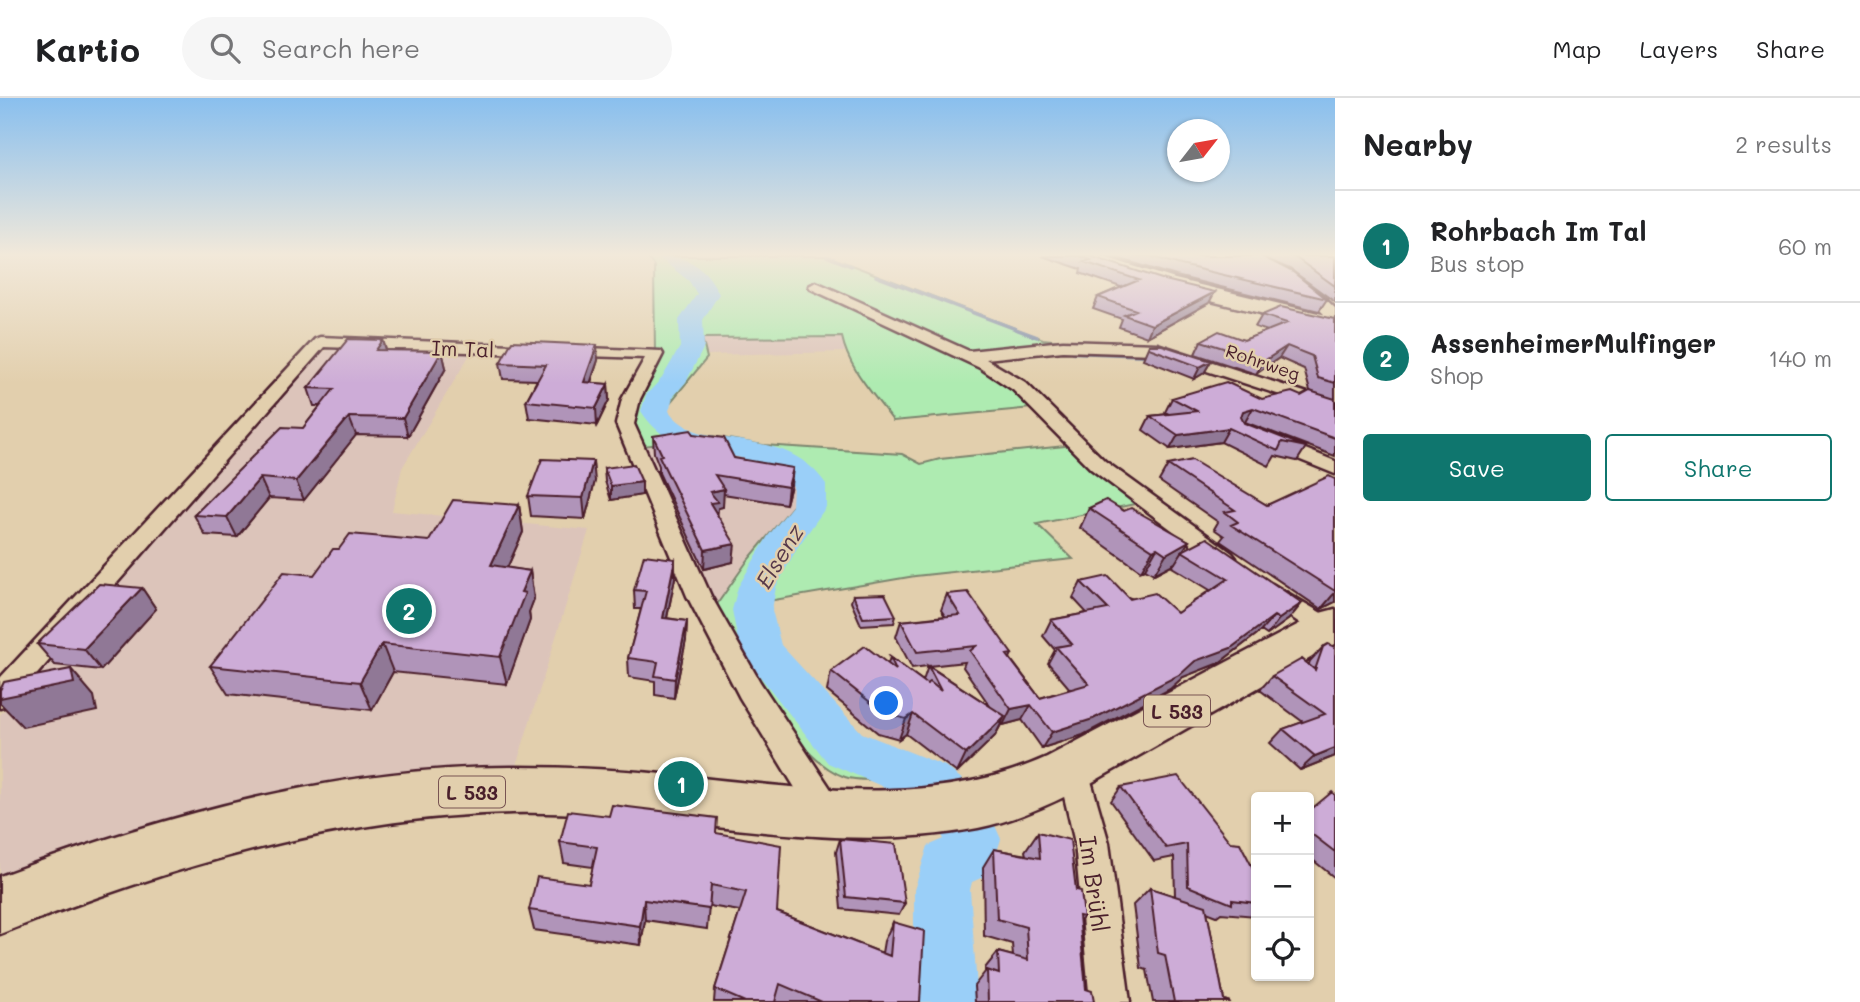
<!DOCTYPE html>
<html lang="en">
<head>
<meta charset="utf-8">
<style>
	:root { --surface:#fff; --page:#f6f6f6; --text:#202124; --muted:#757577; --line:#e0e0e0; --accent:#0f766e }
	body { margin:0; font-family:Mali,sans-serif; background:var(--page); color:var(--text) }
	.controls { position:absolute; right:21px; bottom:21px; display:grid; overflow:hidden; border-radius:7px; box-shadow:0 2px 5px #0004 }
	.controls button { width:63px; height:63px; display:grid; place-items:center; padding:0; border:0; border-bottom:2px solid var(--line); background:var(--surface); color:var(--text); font:35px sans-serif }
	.compass { position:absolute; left:1167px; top:21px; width:63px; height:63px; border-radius:50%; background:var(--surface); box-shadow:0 2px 5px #0004; rotate:59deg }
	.you { position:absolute; left:887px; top:606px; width:24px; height:24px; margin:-18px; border:5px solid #fff; border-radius:50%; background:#1a73e8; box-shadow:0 0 0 10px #1a73e833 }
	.badge { display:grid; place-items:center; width:46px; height:46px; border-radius:50%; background:var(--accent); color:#fff; font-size:23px; font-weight:700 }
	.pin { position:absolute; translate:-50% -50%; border:4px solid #fff; box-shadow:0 2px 7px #0006 }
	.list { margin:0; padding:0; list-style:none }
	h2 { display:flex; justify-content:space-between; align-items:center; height:91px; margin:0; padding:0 28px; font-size:30px }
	h2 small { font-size:23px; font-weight:400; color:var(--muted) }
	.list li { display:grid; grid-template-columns:46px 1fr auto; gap:21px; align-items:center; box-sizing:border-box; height:112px; padding:0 28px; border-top:2px solid var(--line) }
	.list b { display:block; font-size:26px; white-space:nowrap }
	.list p { margin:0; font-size:23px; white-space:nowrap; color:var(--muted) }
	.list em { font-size:23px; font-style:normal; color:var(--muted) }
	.actions { display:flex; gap:14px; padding:21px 28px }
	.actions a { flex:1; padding:16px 0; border:2px solid var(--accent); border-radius:7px; text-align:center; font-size:24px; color:var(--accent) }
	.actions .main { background:var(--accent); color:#fff }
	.icon { flex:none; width:38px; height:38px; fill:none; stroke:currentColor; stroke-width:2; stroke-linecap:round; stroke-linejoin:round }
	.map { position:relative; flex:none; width:1335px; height:904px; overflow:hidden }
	header { display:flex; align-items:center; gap:42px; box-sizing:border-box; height:98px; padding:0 35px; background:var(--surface); border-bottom:2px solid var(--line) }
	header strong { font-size:33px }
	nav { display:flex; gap:38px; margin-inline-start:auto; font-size:24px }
	.search { width:490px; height:63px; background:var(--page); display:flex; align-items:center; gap:18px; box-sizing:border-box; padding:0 24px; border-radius:38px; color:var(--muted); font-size:26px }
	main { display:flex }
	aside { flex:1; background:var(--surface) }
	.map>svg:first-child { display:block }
</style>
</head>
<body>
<header>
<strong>Kartio</strong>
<div class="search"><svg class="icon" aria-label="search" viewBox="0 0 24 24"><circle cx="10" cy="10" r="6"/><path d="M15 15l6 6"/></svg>Search here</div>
<nav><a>Map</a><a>Layers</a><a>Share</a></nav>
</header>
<main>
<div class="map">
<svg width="1335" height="904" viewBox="0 0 1335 904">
	<rect width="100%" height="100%" fill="#e2cfad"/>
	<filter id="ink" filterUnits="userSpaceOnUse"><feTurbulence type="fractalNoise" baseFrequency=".0143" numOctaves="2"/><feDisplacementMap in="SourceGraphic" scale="14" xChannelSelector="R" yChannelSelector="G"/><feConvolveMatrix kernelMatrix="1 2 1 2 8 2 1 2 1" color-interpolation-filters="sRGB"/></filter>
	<g filter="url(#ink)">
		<path fill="#dcc4ba" d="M842,239L845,254L706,257L701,240Z
			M338,248L472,253L402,370L392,413L589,432L513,678L0,783V617L156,436L320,255Z
			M678,344L779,365L804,386L797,403L748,462L713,512L634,349Z"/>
		<path fill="#aeebb1" stroke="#7c856e" stroke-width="2" d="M646,158H828L1043,241L1071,244L990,254L960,252L1012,288L1033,310L893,323C874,296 849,272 842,239L702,240L707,260L659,318L677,332L763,347L902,356L921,366L940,361L1074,347L1140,405L1037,426L1073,461L915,478L768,503L769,542L796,585L858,656L894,681C879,681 859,684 845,679C794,662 742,558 713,512L748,462L797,403L804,386L779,365L695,345L678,344L634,349L631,301L655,256L654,168Z"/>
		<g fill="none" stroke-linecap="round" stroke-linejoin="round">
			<path stroke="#7a89a6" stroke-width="3.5" d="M826,158L851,168
				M876,178L1037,239"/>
			<path stroke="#7a89a6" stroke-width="4.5" d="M1074,254L1150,257"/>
			<path fill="#9acff8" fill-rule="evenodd" d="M657,158C688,158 705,167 719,196L703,222L704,249L686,284L673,299L669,313C701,358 783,323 826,386V409L797,450L776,489L772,512L781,547L862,635L945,668L967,685L993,723L1001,741L990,776L972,784L970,792L978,904H914V792L928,748L944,741L931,719L909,700L828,665L740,553L732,512L738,489L768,438L792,408L793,388C745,338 680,374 641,313L646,297L662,280L680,249L679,222L697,196L689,183Z"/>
			<g stroke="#4a1f2b" stroke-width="5">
				<path id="street" d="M816,184L969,253L1063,243L1157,246L1335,304V315L1155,256L1063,253L986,261L1025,284L1105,363L1232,455L1236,460L1232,465H1216L1091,371L1013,292L980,270L811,191L809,188Z
					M1297,184H1307L1335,210V221L1325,226L1320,225L1318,222L1324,216L1297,190Z
					M320,239L661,253L663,256L640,301L634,326L711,498L760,584L838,702L843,713L838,724L827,728L816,724L740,600L687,498L616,326L622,301L645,260L324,249L10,607L0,610V580L315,241Z
					M1273,338L1335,363V376L1266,348L1264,344Z
					M1272,486L1335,523V538H1319L1263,500L1260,494L1263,488Z
					M1072,656L1083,659L1087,669L1109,745L1130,904H1090L1075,745L1057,669L1061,659Z"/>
			</g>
			<g stroke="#4a1f2b" stroke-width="5">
				<path id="primary" d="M1070,158H1101L1175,181L1335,219V233L1161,191L1073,162Z
					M1335,511V546L1082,690C1049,707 1014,723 978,730C823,760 668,711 512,715C333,719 165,770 0,836V778C164,717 340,668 516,669C572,669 627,672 682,678C802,690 933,711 1047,659L1320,515Z"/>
			</g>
			<use href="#street" fill="#e2cfad" fill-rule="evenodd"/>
			<use href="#primary" fill="#e2cfad" fill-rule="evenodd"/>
		</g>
		<path fill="#b094b9" stroke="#4a1f2b" stroke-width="2" fill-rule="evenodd" d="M1042,158H1090L1209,205L1147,239L1119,229L1122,221L1093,211L1098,199L1121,189L1080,175L1081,171Z
			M1111,158H1335V204L1290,171L1269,162L1327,201L1319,213L1176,178Z
			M1262,217L1335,221V358L1245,324H1244L1306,349L1297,363L1275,358L1269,368L1221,344L1170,351L1143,332L1150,318L1169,316L1165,314L1172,300L1262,301L1301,298L1315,295L1310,293L1304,271L1279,260L1256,276L1195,256L1201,243L1244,242L1268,233L1255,229Z
			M383,242L386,252L442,253L446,270L408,338L356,337L304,402L269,400L237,439L205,437L194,417L303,330L320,308H314L308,290Z
			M1149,247L1211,263L1204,275L1194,281L1143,261Z
			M598,262L591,285L608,286L609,302L597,327L529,320L526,303L537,282L503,281L500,265Z
			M694,336L734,360L791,387L786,406L723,396V409L718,410L717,416L733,464L704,471L659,375V368L654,355L653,338Z
			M1168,367L1267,407L1335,381V504L1321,511L1220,443L1224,438L1214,431L1218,424L1159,383Z
			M604,370L642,397L611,402L605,383Z
			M595,383L585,421L531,418L528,398Z
			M519,407L523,434L507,470L530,473L534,501L529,514L530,522L507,586L393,574L372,612L228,596L210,568L314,477L429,443Z
			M1089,410L1124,413L1189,443L1183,452L1302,505L1289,521L1267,537L1261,533L1219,565L1183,579L1170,591L1083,637L1042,650L1022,622L1003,627L1002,625L995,638L957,675L906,636L899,641L878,635L827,593L831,573L888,566L890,559L923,583L928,568L912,570L896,539L901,523L945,518L941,512L947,496L1012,556L1010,560L1040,600L1070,591L1048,565L1055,552L1043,538L1051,522L1087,515L1073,500L1081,484L1177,515L1210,492L1172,469L1175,465L1154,476L1145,471L1141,473L1080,430ZM965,564L963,569L990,608L929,568Z
			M675,461V480L667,520L687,523L686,542L674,600L655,597V583L629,579L628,560L641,511H635L634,492Z
			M142,490L156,511L101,572L55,567L37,546Z
			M853,497L896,518L894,525L861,527L851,504Z
			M1323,549L1335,658L1300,672L1270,645L1283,631L1303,624L1260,592L1272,578L1309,566L1310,563Z
			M1121,689L1256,776V818L1221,815L1217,818L1207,814L1224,902L1230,904H1153L1147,872L1141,870L1133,807L1150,790L1175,798L1174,759L1154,763L1111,703Z
			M1335,697V780L1309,759V713Z
			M1038,734L1076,792L1084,819L1079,824L1086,891L1094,904H975L974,888L985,874V870L998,854L1013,858L1012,846L984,838L983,769L994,751L1026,757L1025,753Z
			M716,735L777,814L882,855L884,843L893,824L920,904H714L715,891L740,813L709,808L707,831L645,822L641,847L534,832L529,812L589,786L593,769L564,765L560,744Z
			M840,741L905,805L899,817L841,811L836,754Z"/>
		<path fill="#907896" stroke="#4a1f2b" stroke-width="2" d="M1215,194L1209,205L1147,239L1152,227Z
			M383,242L388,259L376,252Z
			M597,247L598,262L585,301L584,284Z
			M1287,248L1279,260L1256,276L1264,263Z
			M442,253L446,270L408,338L403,320Z
			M1211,263L1204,275L1194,281L1200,269Z
			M608,286L609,302L597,327L596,310Z
			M1253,310L1245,324L1235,327L1243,313Z
			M349,319L356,337L304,402L296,383Z
			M1229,330L1221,344L1170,351L1178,337Z
			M593,363L595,383L585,421L583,400Z
			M793,370L791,387L786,406L788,389Z
			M260,380L269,400L237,439L227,419Z
			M642,384V397L611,402V388Z
			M724,391L723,409L718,410L717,422L710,423V394Z
			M519,407L523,434L496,495L491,467Z
			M1189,443L1175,465L1154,476L1166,456Z
			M735,446L733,464L704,471L705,452Z
			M1157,450L1145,471L1141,473L1153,452Z
			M675,461V480L663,539V520Z
			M530,473L534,501L529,514L530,522L507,586L500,559L521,494Z
			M142,490L156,511L101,572L84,551Z
			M1335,495V504L1321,511L1332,498Z
			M1302,505L1289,521L1267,537L1279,521Z
			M1274,518L1261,533L1219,565L1183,579L1170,591L1083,637L1042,650L1052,634L1195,563Z
			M687,523L686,542L674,600L675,581Z
			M382,546L393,574L372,612L360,584Z
			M71,571L94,598L97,613L23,629L0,605V600Z
			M1031,607L1022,622L1003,627L1011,611Z
			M913,616L906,636L899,641L906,621Z
			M1005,618L995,638L957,675L966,656Z
			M1335,650V658L1300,672L1315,658Z
			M644,802L645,822L641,847L640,828Z"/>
		<path fill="#cdacd7" stroke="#4a1f2b" stroke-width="2" d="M1080,158H1090L1165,182L1215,194L1152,227L1124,217L1136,212L1098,199L1139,182L1084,164L1091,162Z
			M1150,158H1261L1293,174L1327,201L1181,167Z
			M1291,158H1335V188L1296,160Z
			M1281,209L1335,221V285L1318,280L1312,258L1287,248L1264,263L1201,243L1219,233L1244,242L1287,225L1262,217Z
			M348,241L383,242L376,252L442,253L403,320L349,319L296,383L260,380L227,419L194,417L282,329L303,330L334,291L308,290Z
			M512,243L597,247L584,284L608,286L596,310L526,303L546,267L500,265Z
			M1149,247H1162L1211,263L1200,269L1149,250Z
			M1226,284L1262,301L1292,294L1301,298L1310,293L1335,301V340L1253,310L1243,313L1241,319L1244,325L1306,349L1282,344L1278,353L1229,330L1178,337L1150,318L1197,313L1172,300Z
			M691,332L694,336L724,340L734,360L793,370L788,389L715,377L724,391L710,394L718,404L710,405L735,446L705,452L659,358L662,357L653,338Z
			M542,361L593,363L583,400L528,398Z
			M1192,362L1267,407L1329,378L1335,381V493L1231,427L1238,424L1225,414L1235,412L1168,367Z
			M634,366L642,384L611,388L604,370Z
			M453,402L519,407L491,467L530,473L521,494L525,495L500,559L382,546L360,584L210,568L284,474L314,477L333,451H339L350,436L429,443Z
			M1106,402L1124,413L1131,410L1189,443L1166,456L1157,450L1153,452L1089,410Z
			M1207,440L1302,505L1279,521L1274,518L1231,550L1195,563L1181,576L1093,621L1052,634L1031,607L1011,611L970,553L976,548L917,554L901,523L960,517L947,496L968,494L1012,556L1007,557L1040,600L1089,586L1056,549L1072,546L1051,522L1108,511L1081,484L1108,478L1130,501L1155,495L1177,515L1228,481L1182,453Z
			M644,457L675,461L663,520L687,523L675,581L655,578L658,564L628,560L646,493L634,492Z
			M99,486L142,490L84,551L37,546Z
			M885,496L896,518L863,520L853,497Z
			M1328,546L1335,549V650L1315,658L1283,631L1325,616L1272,578L1302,561L1315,572L1323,549Z
			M865,548L896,572L890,559L927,586L930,584L941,593L928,568L1005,618L966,656L913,616L906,621L884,615L831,573Z
			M71,571L74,585L0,600V592L4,584Z
			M1178,678L1230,744L1240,745L1256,776V805L1232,802V806L1188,788L1187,746L1166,750L1121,689Z
			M1332,694L1335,697V754L1309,734V713Z
			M612,707L717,720L716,735L781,747L777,814L890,858L893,824L924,833L920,904H822L780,886L775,904H745L715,891L746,794L711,787L709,811L644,802L640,828L529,812L537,779L589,786L597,749L560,744L568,713L609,718Z
			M1038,734L1070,742L1076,792L1081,793L1084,819L1079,818L1086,891L1092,893L1094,904H988L987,872L999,876L998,854L1028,862L1026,829L997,821L994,751L1040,760Z
			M840,741L896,746L905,805L846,799Z
			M1150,790L1206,808L1224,902L1230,904H1174L1165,857L1158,855Z"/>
	</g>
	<linearGradient id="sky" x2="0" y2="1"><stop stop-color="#89bfee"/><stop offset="0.55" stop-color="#f2e9da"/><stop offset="1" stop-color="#f2e9da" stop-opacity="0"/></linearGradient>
	<rect width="1335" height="285" fill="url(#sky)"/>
	<g text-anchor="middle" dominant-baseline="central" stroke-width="5" stroke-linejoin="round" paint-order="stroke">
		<g font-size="18" fill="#4a1f2b" stroke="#e2cfad">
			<text transform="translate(1263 264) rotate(19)">Rohrweg</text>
		</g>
		<g fill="#e2cfad" stroke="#785452" stroke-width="2">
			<rect x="1144" y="597.5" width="66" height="31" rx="5"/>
			<rect x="439" y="678.5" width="66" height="31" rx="5"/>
		</g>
		<g font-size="19" font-weight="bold" fill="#4a1f2b">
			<text x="1177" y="613">L 533</text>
			<text x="472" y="694">L 533</text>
		</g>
		<g font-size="21" fill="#4a1f2b" stroke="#e2cfad">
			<text transform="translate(463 250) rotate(2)">Im Tal</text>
		</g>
		<g font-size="23" font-style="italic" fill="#56394a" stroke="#e2cfad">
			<text transform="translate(779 458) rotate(-59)">Elsenz</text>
		</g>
		<g font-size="24" fill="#4a1f2b" stroke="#e2cfad">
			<text transform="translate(1095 786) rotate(82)">Im Brühl</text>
		</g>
	</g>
</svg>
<div class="controls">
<button>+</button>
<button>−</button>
<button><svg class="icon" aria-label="locate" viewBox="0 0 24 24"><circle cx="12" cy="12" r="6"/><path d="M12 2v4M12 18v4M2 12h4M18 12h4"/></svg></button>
</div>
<svg class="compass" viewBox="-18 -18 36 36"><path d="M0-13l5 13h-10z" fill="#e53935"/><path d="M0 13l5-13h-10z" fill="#757577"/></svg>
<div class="you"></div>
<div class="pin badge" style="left:681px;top:686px">1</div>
<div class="pin badge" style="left:409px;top:513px">2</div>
</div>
<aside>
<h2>Nearby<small>2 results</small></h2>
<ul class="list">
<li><span class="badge">1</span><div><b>Rohrbach Im Tal</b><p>Bus stop</p></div><em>60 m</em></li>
<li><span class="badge">2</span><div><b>AssenheimerMulfinger</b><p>Shop</p></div><em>140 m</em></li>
</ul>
<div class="actions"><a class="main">Save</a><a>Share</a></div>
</aside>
</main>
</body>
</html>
